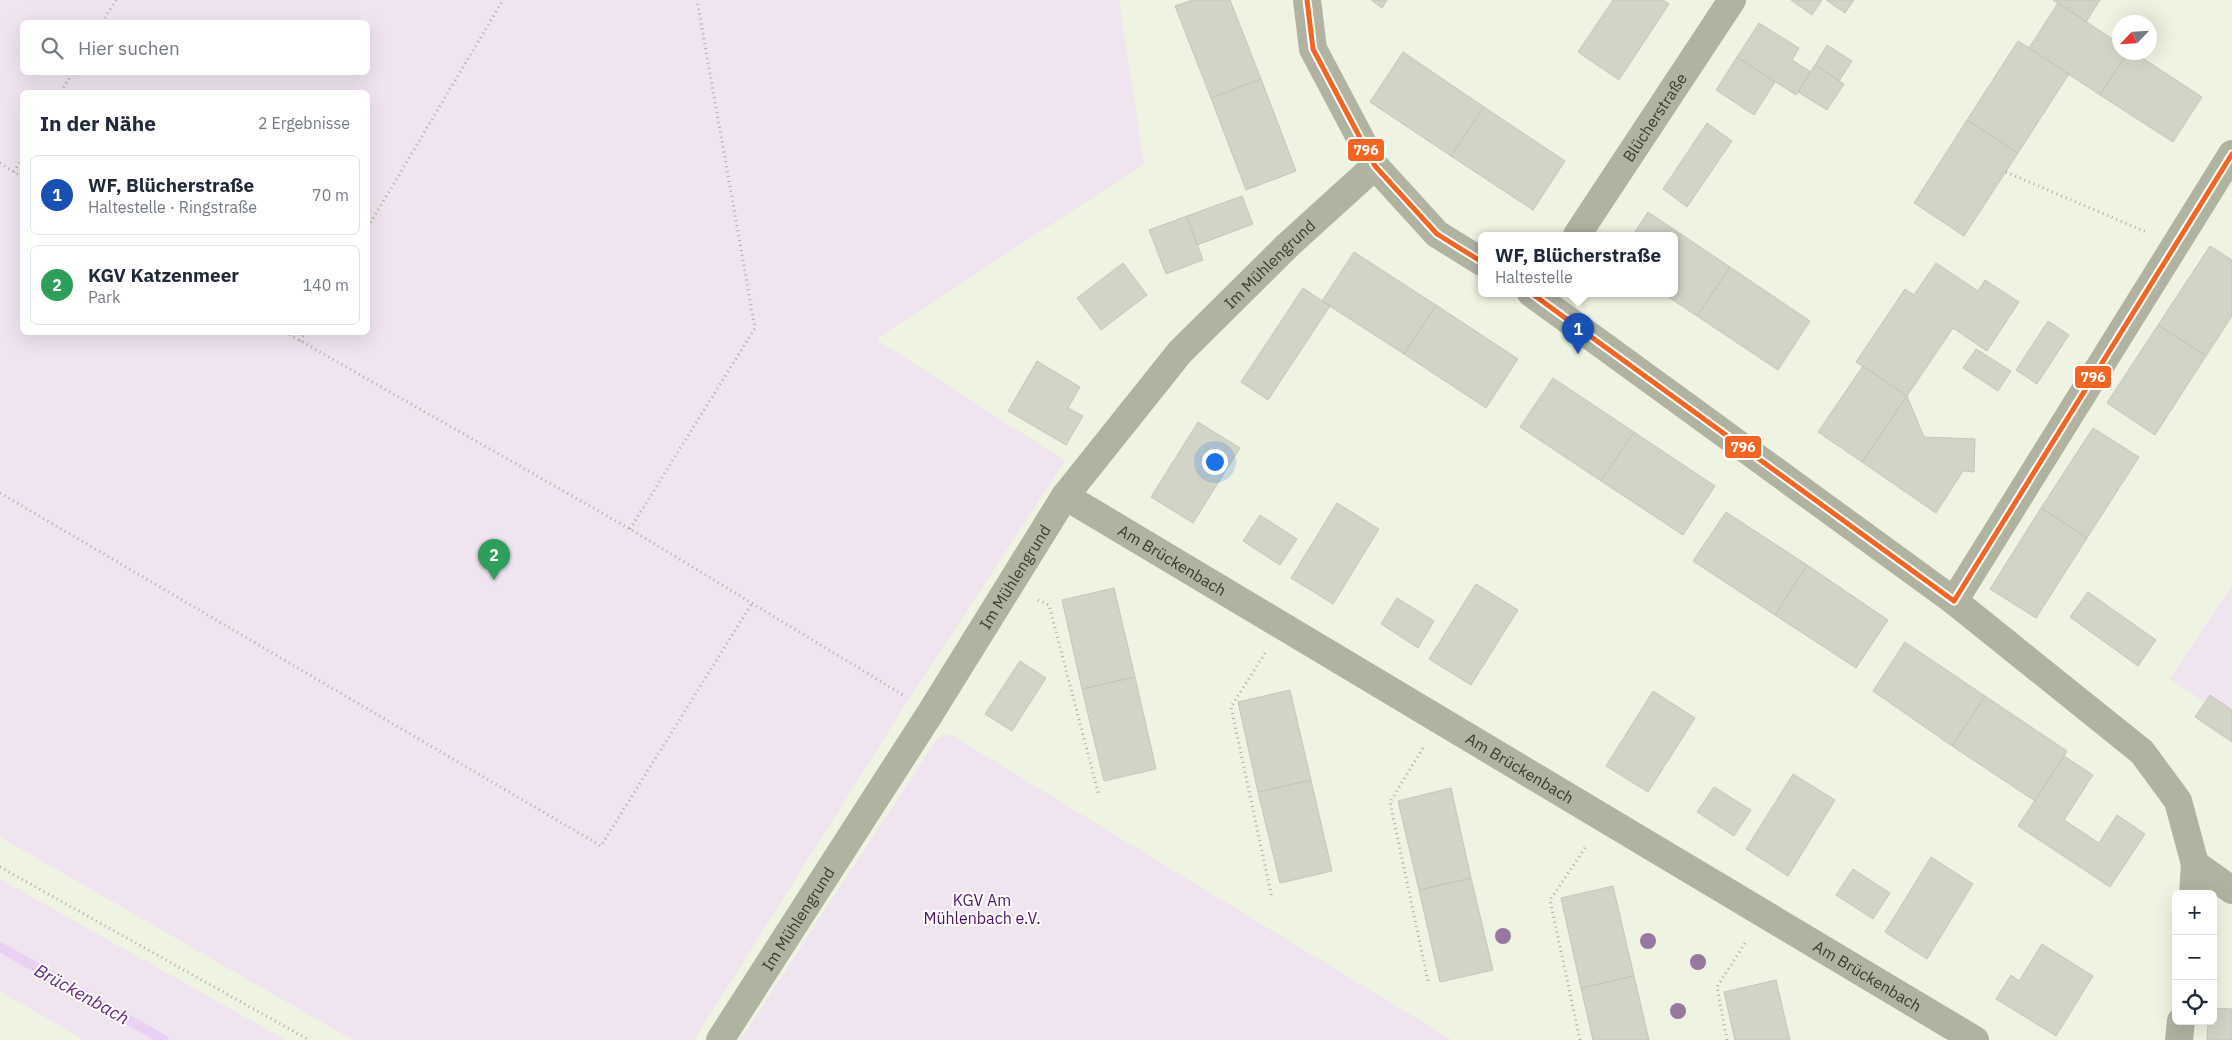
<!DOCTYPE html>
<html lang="de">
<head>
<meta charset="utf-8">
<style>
	:root { --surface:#fff; --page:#f2f2f3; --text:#1f2937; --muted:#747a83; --line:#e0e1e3; --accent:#0b8043 }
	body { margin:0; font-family:"IBM Plex Sans",sans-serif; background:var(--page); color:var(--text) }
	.controls { position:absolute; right:15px; bottom:15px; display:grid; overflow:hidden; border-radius:8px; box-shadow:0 5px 20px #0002 }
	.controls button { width:45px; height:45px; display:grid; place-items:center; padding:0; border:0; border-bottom:1px solid var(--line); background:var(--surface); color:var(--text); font:25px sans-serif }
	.compass { position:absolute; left:2112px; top:15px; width:45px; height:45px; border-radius:50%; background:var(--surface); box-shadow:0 5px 20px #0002; rotate:245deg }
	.you { position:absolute; left:1214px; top:461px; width:18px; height:18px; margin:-12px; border:4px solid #fff; border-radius:50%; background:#1a73e8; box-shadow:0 0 0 8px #1a73e833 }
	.badge { display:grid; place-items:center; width:32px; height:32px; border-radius:50%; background:var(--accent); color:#fff; font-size:16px; font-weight:700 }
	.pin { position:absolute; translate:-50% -41px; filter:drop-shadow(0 1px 2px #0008) }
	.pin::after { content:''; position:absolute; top:26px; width:18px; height:15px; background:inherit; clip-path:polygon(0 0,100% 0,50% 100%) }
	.popup { position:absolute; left:1478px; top:232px; width:200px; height:65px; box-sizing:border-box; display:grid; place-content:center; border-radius:8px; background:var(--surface); filter:drop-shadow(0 1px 4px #0005); font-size:16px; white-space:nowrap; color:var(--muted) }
	.popup b { font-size:19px; color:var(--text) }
	.popup::after { content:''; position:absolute; left:50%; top:100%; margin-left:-10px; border:10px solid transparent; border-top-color:var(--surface) }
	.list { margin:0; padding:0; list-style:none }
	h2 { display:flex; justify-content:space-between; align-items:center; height:65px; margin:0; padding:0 20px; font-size:21px }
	h2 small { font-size:16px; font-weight:400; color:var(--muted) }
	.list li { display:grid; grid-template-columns:32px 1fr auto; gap:15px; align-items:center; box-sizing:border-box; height:80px; margin:0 10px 10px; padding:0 10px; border:1px solid var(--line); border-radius:8px }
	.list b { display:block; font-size:19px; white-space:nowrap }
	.list p { margin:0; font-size:16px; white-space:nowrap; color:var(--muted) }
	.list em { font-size:16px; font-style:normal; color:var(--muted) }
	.icon { flex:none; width:28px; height:28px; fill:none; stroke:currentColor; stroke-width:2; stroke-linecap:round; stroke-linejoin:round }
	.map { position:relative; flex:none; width:2232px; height:1040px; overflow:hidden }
	.search { position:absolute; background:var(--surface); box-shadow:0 5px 20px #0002; left:20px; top:20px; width:350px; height:55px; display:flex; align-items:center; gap:12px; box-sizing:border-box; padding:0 18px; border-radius:8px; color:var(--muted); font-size:19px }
	.panel { position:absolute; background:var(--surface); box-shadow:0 5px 20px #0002; left:20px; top:90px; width:350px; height:245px; border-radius:8px }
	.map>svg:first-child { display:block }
</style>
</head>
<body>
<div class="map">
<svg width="2232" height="1040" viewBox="0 0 2232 1040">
	<rect width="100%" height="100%" fill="#eff3e1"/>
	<path fill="#efe4f0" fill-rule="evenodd" d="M0,0H1119L1144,164L876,339L1065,461L909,699L694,1040H353L0,837ZM22,22H368V72H22ZM368,92V332H22V92Z
		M2232,585V720L2170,679Z
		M949,734L961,741L1452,1040H740L936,740Z
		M0,879L286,1040H84L0,991Z"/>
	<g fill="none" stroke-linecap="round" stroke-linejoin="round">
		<path stroke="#e9d0f5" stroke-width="10" d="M0,947L164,1040"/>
	</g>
	<path fill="#d1d4c6" stroke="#c4c7b9" d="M1192,0H1230L1261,79L1211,98L1175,6Z
		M1371,0H1387L1382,8Z
		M1613,0H1663L1669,4L1619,80L1578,52Z
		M1791,0H1822L1812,15Z
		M1826,0H1854L1845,13Z
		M2053,0H2100L2086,22Z
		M2058,3L2120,44V52H2128L2100,95L2029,48Z
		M1759,23L1799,48L1792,60L1811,72L1796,95L1737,57Z
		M2018,41L2069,74L2018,153L1967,120Z
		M1827,45L1852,61L1839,81L1815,65Z
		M1403,52L1484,107L1451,156L1370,102Z
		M2128,52H2133L2202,97L2173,142L2100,95Z
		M1737,57L1775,82L1754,115L1716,90Z
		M1815,65L1844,84L1827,110L1798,92Z
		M1261,79L1296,171L1246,190L1211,98Z
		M1484,107L1565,161L1533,210L1451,156Z
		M1967,120L2018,153L1964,236L1914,203Z
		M1707,123L1732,141L1687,207L1663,189Z
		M1242,196L1253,224L1197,245L1187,216Z
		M1648,212L1730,267L1697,316L1662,293H1674V235H1633Z
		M1187,216L1203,260L1166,274L1149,230Z
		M2210,246L2232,260V316L2206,356L2158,325Z
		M1354,252L1436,305L1404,354L1322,301Z
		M1123,263L1147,295L1101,330L1077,298Z
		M1936,263L1978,291L1985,280L2019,302L1987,351L1953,328L1907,396L1856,362L1905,289L1914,295Z
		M1730,267L1810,321L1778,370L1697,316Z
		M1303,288L1330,306L1268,400L1241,382Z
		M1436,305L1518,359L1486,408L1404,354Z
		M2048,321L2069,335L2037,384L2016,370Z
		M2158,325L2206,356L2155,435L2107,403Z
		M1976,349L2011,371L1998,391L1963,368Z
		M1037,361L1080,387L1068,408L1083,416L1066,445L1008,411Z
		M1863,366L1907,396L1862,462L1818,432Z
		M1553,378L1634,432L1601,481L1520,427Z
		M1907,396L1924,437L1975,439L1974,472L1963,471L1936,513L1862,462Z
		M1198,422L1240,448L1193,523L1151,497Z
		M2093,428L2139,457L2087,538L2041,508Z
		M1634,432L1715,486L1683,535L1601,481Z
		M1337,503L1379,529L1333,604L1291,578Z
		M2041,508L2087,538L2036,618L1990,589Z
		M1726,512L1807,565L1775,615L1693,561Z
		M1260,515L1297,539L1280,565L1243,541Z
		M1807,565L1888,620L1856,668L1775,615Z
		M1476,584L1518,610L1471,685L1429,659Z
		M1114,588L1135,677L1082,689L1062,600Z
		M2088,592L2156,640L2138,666L2070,617Z
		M1397,598L1434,621L1418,648L1381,624Z
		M1905,642L1985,696L1952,746L1873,691Z
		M1020,661L1046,678L1012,731L985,714Z
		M1135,677L1156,769L1104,781L1082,689Z
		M1290,690L1311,780L1258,792L1238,702Z
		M1653,691L1695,718L1648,792L1606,766Z
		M2210,695L2232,710V742L2195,717Z
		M1985,696L2067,751L2035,801L1952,746Z
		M2064,756L2093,775L2064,820L2099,843L2117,815L2145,834L2110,887L2018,826Z
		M1793,774L1835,800L1788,876L1746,849Z
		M1311,780L1332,871L1280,883L1258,792Z
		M1714,787L1751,810L1734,836L1697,812Z
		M1451,788L1471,878L1419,890L1398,801Z
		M1931,857L1973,884L1927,959L1885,932Z
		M1853,869L1890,893L1873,919L1836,895Z
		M1471,878L1493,970L1440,982L1419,890Z
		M1613,886L1634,976L1581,988L1561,898Z
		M2042,944L2093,976L2056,1036L1996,999L2011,975L2019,981Z
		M1634,976L1649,1040H1593L1581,988Z
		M1776,980L1790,1040H1735L1724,992Z
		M2213,1008L2232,1009V1040H2207L2208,1021H2213Z"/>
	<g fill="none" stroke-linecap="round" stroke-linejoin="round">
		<path stroke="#acafa0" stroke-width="3" stroke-dasharray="1 4" stroke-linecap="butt" d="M102,22L116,0
			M61,92L73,72
			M0,163L22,177
			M14,172L22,158
			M2006,172L2146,232
			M368,227L503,0
			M285,332L630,529L903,695
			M300,341L305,332
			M0,493L601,846L752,603
			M630,529L755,328L697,0
			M1038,600L1049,605L1099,796
			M1265,653L1231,707L1272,898
			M1423,748L1390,802L1428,981
			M0,867L309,1040
			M1580,1040L1550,900L1587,845
			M1727,1040L1717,987L1747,940"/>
		<g stroke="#b0b3a0" stroke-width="28">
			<path d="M1307,0L1313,49L1375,166L1437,234L1482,262"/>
			<path id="s1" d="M1577,235L1732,0"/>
			<path d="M1531,293L1954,601L2232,154"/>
			<path id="s2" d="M1065,496L1975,1040"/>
			<path d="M1954,601L2142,752L2178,801L2195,864"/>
			<path d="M2193,894L2195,864L2232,890"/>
			<path id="s3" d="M720,1040L931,712L1065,496L1180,352L1288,245L1375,166"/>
			<path d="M2179,1040L2181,1021"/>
		</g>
		<g stroke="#fff" stroke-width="9">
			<path id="bus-1" d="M1307,0L1313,49L1375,166L1437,234L1482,262
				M1531,293L1954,601L2232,154"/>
		</g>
		<use href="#bus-1" stroke="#f26522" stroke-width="5"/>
	</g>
	<g fill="#9777a0">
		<circle cx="1503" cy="936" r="8"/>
		<circle cx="1648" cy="941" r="8"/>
		<circle cx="1698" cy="962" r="8"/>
		<circle cx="1678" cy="1011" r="8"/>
	</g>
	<g text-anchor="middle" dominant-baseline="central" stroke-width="4" stroke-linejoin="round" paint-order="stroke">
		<g font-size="16" fill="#393c2f" stroke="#fff">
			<text stroke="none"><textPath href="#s1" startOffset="141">Blücherstraße</textPath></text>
			<text stroke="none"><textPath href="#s3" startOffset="954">Im Mühlengrund</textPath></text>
			<text stroke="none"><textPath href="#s2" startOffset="125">Am Brückenbach</textPath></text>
			<text stroke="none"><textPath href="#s3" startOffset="549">Im Mühlengrund</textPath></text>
			<text stroke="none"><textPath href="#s2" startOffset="530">Am Brückenbach</textPath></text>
			<text stroke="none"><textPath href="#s3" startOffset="144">Im Mühlengrund</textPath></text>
			<text stroke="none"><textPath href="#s2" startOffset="935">Am Brückenbach</textPath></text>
		</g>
		<g font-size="16" fill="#4f126a" stroke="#fff">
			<text x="982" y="900">KGV Am<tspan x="982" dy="18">Mühlenbach e.V.</tspan></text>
		</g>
		<g font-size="18" font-style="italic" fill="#632a80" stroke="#fff">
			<text transform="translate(82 994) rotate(29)">Brückenbach</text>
		</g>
	</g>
	<g stroke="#fff" stroke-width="2">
		<rect x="1347" y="138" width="38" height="24" rx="5" fill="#f26522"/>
		<rect x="2074" y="365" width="38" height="24" rx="5" fill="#f26522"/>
		<rect x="1724" y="435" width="38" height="24" rx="5" fill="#f26522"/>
	</g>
	<g font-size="14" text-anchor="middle" font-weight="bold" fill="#fff">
		<text x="1366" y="155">796</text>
		<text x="2093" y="382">796</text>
		<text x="1743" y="452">796</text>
	</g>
</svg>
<div class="controls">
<button>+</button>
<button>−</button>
<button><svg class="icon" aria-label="locate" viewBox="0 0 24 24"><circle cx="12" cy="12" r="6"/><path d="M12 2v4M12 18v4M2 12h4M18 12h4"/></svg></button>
</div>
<svg class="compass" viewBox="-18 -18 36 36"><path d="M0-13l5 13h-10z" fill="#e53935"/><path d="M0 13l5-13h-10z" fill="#747a83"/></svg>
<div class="you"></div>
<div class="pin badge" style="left:1578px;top:354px;background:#1a4fb4">1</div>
<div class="popup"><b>WF, Blücherstraße</b>Haltestelle</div>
<div class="pin badge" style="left:494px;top:580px;background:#2e9e5b">2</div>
<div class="search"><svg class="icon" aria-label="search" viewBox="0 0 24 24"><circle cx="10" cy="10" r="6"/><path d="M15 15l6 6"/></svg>Hier suchen</div>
<section class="panel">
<h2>In der Nähe<small>2 Ergebnisse</small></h2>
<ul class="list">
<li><span class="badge" style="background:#1a4fb4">1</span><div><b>WF, Blücherstraße</b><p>Haltestelle · Ringstraße</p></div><em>70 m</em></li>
<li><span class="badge" style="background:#2e9e5b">2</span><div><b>KGV Katzenmeer</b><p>Park</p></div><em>140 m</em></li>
</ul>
</section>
</div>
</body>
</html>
